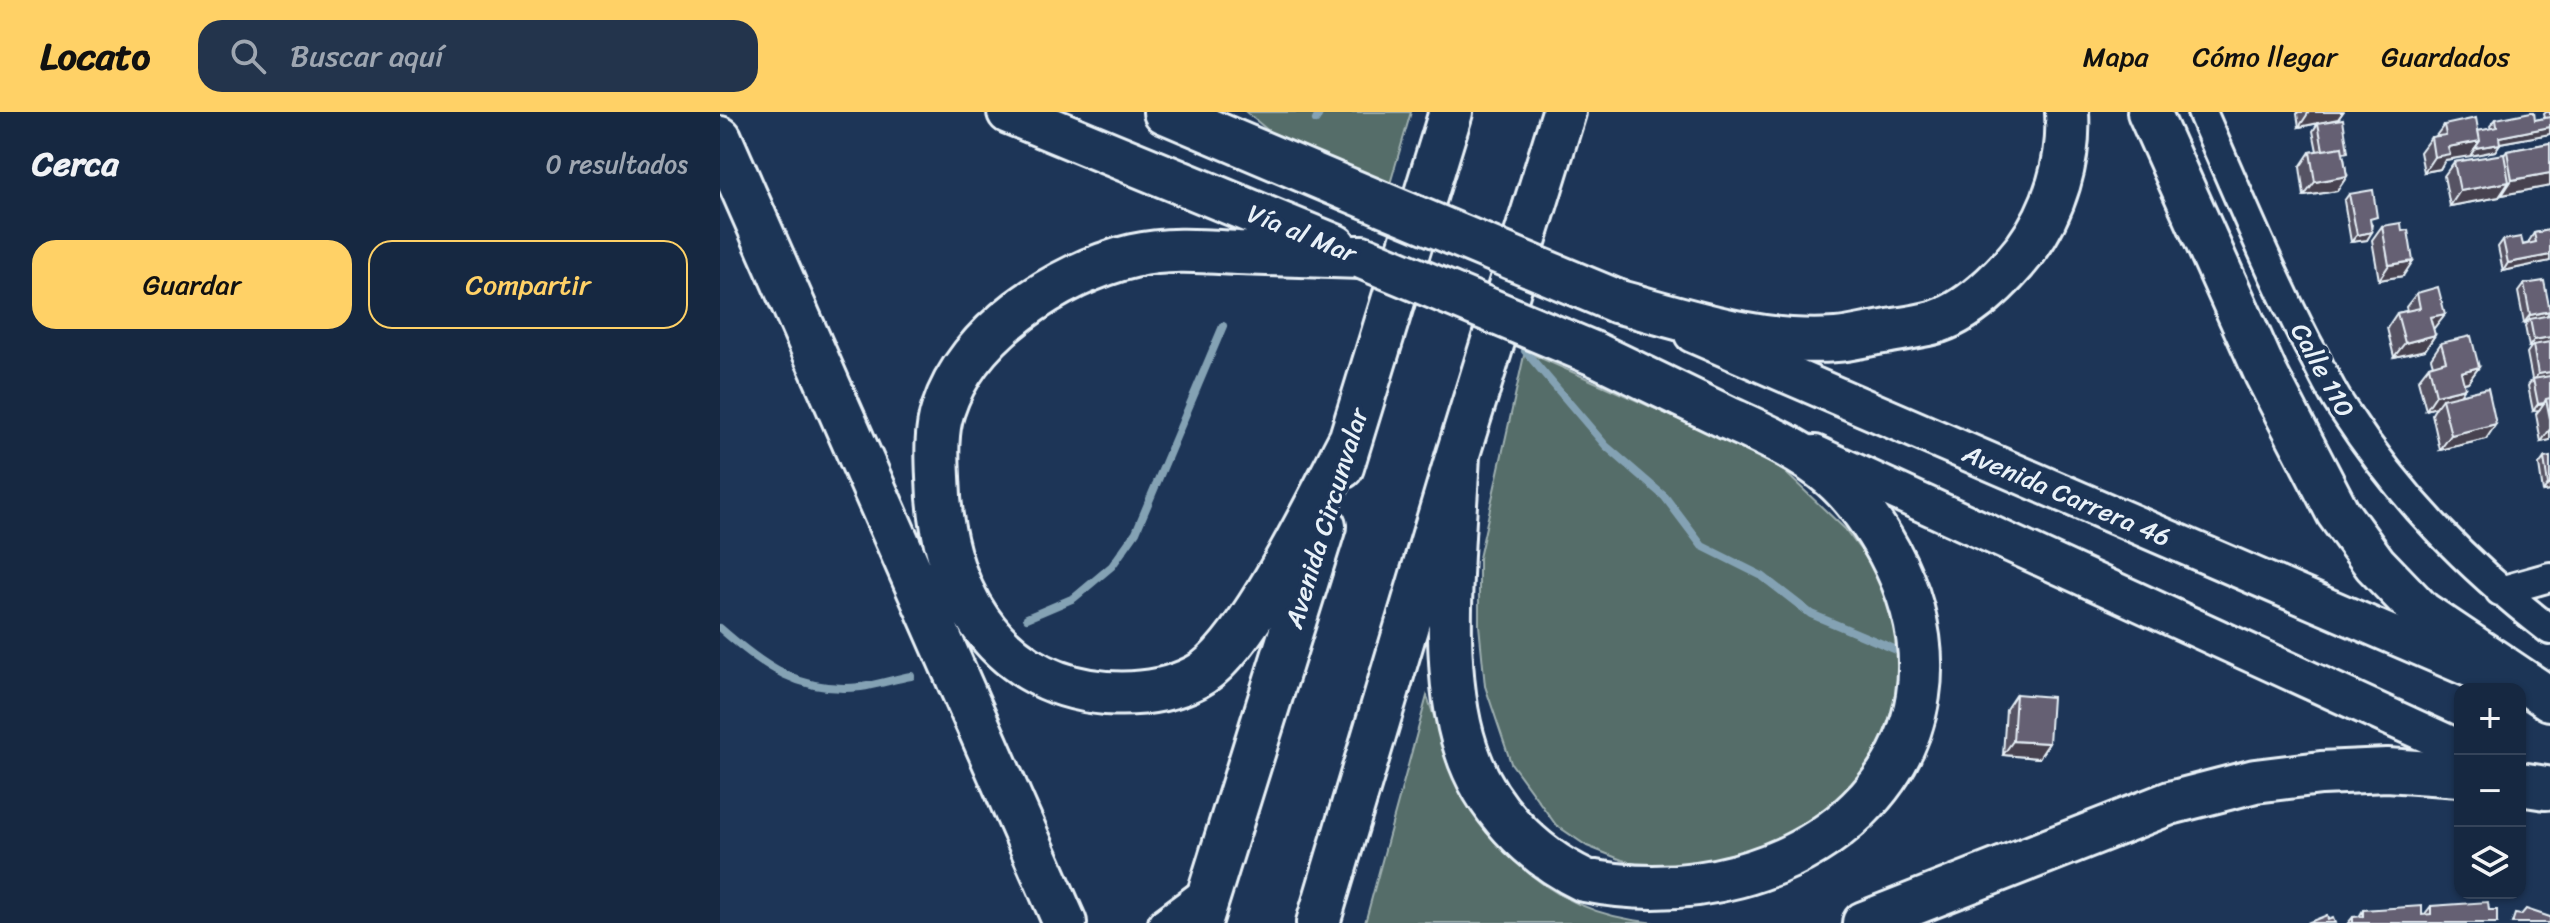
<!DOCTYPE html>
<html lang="es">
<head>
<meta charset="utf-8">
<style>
	:root { --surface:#162841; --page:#23344c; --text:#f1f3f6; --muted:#9ea6b1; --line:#35445a; --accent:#ffd166 }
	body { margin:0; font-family:Sriracha,sans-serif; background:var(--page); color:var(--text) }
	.controls { position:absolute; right:24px; bottom:24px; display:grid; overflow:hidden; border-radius:16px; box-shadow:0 2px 6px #0004 }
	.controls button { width:72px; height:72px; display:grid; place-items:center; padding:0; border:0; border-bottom:2px solid var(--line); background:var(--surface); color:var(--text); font:40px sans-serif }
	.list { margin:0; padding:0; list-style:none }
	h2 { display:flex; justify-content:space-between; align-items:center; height:104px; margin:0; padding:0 32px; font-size:34px }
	h2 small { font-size:26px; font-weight:400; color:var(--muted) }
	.actions { display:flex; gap:16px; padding:24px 32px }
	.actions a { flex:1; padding:18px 0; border:2px solid var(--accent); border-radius:24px; text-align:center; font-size:28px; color:var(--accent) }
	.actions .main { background:var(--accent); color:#111 }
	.icon { flex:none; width:44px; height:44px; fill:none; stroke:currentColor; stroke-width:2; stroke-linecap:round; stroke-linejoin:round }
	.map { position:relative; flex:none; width:1830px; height:811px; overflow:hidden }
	header { display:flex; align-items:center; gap:48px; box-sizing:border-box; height:112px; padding:0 40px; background:var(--accent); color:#111 }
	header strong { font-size:38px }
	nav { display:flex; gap:44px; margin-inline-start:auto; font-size:28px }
	.search { width:560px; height:72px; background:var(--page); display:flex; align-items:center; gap:20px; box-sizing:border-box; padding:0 28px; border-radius:24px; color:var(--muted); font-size:30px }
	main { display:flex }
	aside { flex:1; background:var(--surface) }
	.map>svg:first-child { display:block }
</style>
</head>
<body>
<header>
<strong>Locato</strong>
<div class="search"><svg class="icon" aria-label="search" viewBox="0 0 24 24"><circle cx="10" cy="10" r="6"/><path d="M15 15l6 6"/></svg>Buscar aquí</div>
<nav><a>Mapa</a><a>Cómo llegar</a><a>Guardados</a></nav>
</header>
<main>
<aside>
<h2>Cerca<small>0 resultados</small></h2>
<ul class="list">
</ul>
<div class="actions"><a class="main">Guardar</a><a>Compartir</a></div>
</aside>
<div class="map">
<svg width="1830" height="811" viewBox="0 0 1830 811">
	<rect width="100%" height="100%" fill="#1d3557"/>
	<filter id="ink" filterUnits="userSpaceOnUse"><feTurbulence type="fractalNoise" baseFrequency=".0125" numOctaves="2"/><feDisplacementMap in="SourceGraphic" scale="16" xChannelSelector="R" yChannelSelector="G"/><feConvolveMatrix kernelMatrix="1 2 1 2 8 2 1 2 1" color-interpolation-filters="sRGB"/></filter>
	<g filter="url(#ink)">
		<path fill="#556d69" stroke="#9eafb0" stroke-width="2" d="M526,0H691L670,72L550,20Z
			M805,239L990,321L1033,341L1065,360L1125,417L1146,445L1165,480L1179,539L1178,584L1157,650L1081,735L940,759L902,748L867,734L836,713L791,651L765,574L759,513V446Z
			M707,584C746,702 799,799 935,811H645Z"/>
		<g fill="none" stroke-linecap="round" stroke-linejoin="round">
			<path stroke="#84a2b4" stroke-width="8" d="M596,8L600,0
				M805,239L886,334L945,385L982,434L1042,464L1091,502L1179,539
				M307,506L354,486L392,454L416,420L503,214
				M0,516C43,554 81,582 141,575C157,573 174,567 191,564"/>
			<g stroke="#e8f1f8" stroke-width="34">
				<path id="minor" d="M1482,0C1516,78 1549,157 1588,233C1600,254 1609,277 1623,297C1680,385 1747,454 1830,518
					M1780,479L1830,465
					M443,811L490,776"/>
			</g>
			<g stroke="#e8f1f8" stroke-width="42">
				<path id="major" d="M973,222L1786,572
					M1095,342L1740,637"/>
			</g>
			<g stroke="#e8f1f8" stroke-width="48">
				<path id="highway" d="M289,0L615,134
					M445,0L663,92
					M1429,0L1546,262L1618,401L1655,452L1702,501L1830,587
					M0,26L345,811
					M896,189C967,208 1042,234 1116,228C1132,227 1148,222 1164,220C1180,217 1196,215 1212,211C1248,202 1284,165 1306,137C1335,98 1350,48 1347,0
					M630,328C601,382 527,539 476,565C449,579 416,583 386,581C270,571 220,471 218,365C217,344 216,318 223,298C247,222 338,161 413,144C448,136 482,139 518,141C559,142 600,144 642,145
					M738,342C734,430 718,553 746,637C764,694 811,743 864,768C1078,811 1279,646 1169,440C1154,413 1136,386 1112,365C1081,338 1043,322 1006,305C962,284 919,263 875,242
					M622,355L731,0
					M1800,672L1826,676
					M480,811L604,414
					M598,811L738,342L844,0
					M1144,811L1450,691L1535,669L1601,661L1667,658L1740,663"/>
			</g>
			<use href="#minor" stroke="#1d3557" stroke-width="28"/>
			<use href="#major" stroke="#1d3557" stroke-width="36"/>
			<use href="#highway" stroke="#1d3557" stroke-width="42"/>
			<g stroke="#e8f1f8" stroke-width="48" stroke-linecap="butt">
				<path id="highway-bridge" d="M663,92L896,189
					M642,145L875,242"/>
			</g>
			<use href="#highway-bridge" stroke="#1d3557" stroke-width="42"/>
		</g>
		<path fill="#575363" stroke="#e8f1f8" stroke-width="2" d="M1578,0H1623L1618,7L1579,15L1577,2Z
			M1826,0H1830V22L1780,31L1775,39L1725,48L1720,57L1704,60L1700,40L1711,25H1715L1724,13L1758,19L1771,17L1770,14L1776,7L1815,8L1825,6L1824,2Z
			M1598,11L1624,46L1627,64L1617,79L1584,84L1580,55L1590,40L1597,39L1593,19Z
			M1830,31V74L1782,83V81L1779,85L1730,94L1724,64L1734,50L1784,43L1787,39Z
			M1629,82L1652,113L1647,128L1631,130L1624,89Z
			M1662,114L1683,164L1659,168L1652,128Z
			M1830,118V149L1783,159L1778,135L1783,128L1803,133L1809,131V129L1814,121Z
			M1804,172L1827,203H1830V328L1821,330L1816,302L1819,298L1813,299L1808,274L1812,267L1807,241L1811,235H1809L1805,214L1807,210L1804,211L1798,180Z
			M1697,181L1725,202L1713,217L1715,223L1705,238L1674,245L1667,216L1677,201L1687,199L1686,195Z
			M1721,231L1759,255L1748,270L1744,271L1740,283L1766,327L1720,338L1712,302L1716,295L1706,298L1698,268L1709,254L1713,253L1711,246Z
			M1824,346L1830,379L1823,380L1819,353Z
			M1296,582L1329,631L1319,646L1283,643L1286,597Z
			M1711,794L1769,798L1777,811H1628L1633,805H1639L1643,798L1704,803Z"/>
		<path fill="#474350" stroke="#e8f1f8" stroke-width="2" d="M1589,0H1623L1618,7L1579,15Z
			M1830,15V22L1774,32L1779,25Z
			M1760,29L1750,44L1725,48L1720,57L1704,60L1714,45L1728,35Z
			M1780,32L1775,39L1750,44L1755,36Z
			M1830,61V74L1782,83L1792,68Z
			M1627,64L1617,79L1584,84L1595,70Z
			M1789,70L1779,85L1730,94L1740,79Z
			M1652,120L1647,128L1631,130L1637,123Z
			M1830,143V149L1783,159L1788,151Z
			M1693,149L1683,164L1659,168L1669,153Z
			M1830,199L1824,207H1810L1807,210L1804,211L1810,203Z
			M1725,202L1714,216L1700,219L1710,205Z
			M1715,223L1705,238L1674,245L1685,231Z
			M1830,225V232L1809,235L1814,228Z
			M1759,255L1748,270L1731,274L1741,260Z
			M1830,260V266L1813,270L1818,262Z
			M1745,276L1734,291L1722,287L1716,295L1706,298L1716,283Z
			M1824,291L1819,298L1813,299L1818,292Z
			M1776,312L1766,327L1720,338L1731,323Z
			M1830,317V328L1821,330Z
			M1828,373H1830V379L1823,380Z
			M1293,629L1329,631L1319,646L1283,643Z"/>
		<path fill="#656073" stroke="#e8f1f8" stroke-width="2" d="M1811,0H1814L1815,8L1830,5V15L1779,25L1780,32L1755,36L1760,29L1758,19L1777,15L1776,7Z
			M1756,6L1760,29L1728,35L1730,42L1714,45L1711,25L1726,23L1724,13Z
			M1623,7L1628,40L1623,41L1622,35L1603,38L1598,11Z
			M1830,31V61L1792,68L1787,39Z
			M1622,35L1627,64L1595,70L1590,40Z
			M1784,42L1789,70L1740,79L1734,50Z
			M1653,78L1657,105L1650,107L1652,120L1637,123L1629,82Z
			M1681,111L1682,119L1688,118L1693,149L1669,153L1662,114Z
			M1830,118V143L1788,151L1783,128L1801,125L1803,133L1816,130L1814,121Z
			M1824,169L1830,199L1810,203L1804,172Z
			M1718,175L1725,202L1710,205L1715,223L1685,231L1677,201L1700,196L1697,181Z
			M1830,203V225L1814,228L1810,207Z
			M1751,224L1759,255L1741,260L1745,276L1716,283L1709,254L1726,249L1721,231Z
			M1830,230V260L1818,262L1813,233Z
			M1830,264V286L1826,287L1824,291L1818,292L1813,267Z
			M1768,276L1776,312L1731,323L1722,287Z
			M1830,286V307L1826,287Z
			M1830,345V373H1828L1824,346Z
			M1296,582L1332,585L1329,631L1293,629Z
			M1768,790L1769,798H1777V811H1633V805L1643,804V798L1702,794V803L1711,802V794Z
			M1806,797L1830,805V811H1792L1795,802L1801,803Z
			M1607,803L1608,808L1613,806L1615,811H1587Z"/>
	</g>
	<g text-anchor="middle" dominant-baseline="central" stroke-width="8" stroke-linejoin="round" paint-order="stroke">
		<g font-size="26" fill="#e8f1f8" stroke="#1d3557">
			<text transform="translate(582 121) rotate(22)">Vía al Mar</text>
			<text transform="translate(1603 258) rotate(61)">Calle 110</text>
			<text transform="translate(1347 383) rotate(23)">Avenida Carrera 46</text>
			<text transform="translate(606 406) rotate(-73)">Avenida Circunvalar</text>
		</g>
	</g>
</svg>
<div class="controls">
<button>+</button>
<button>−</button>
<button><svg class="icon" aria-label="layers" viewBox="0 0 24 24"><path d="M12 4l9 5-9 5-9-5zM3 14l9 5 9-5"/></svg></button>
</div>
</div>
</main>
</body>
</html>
